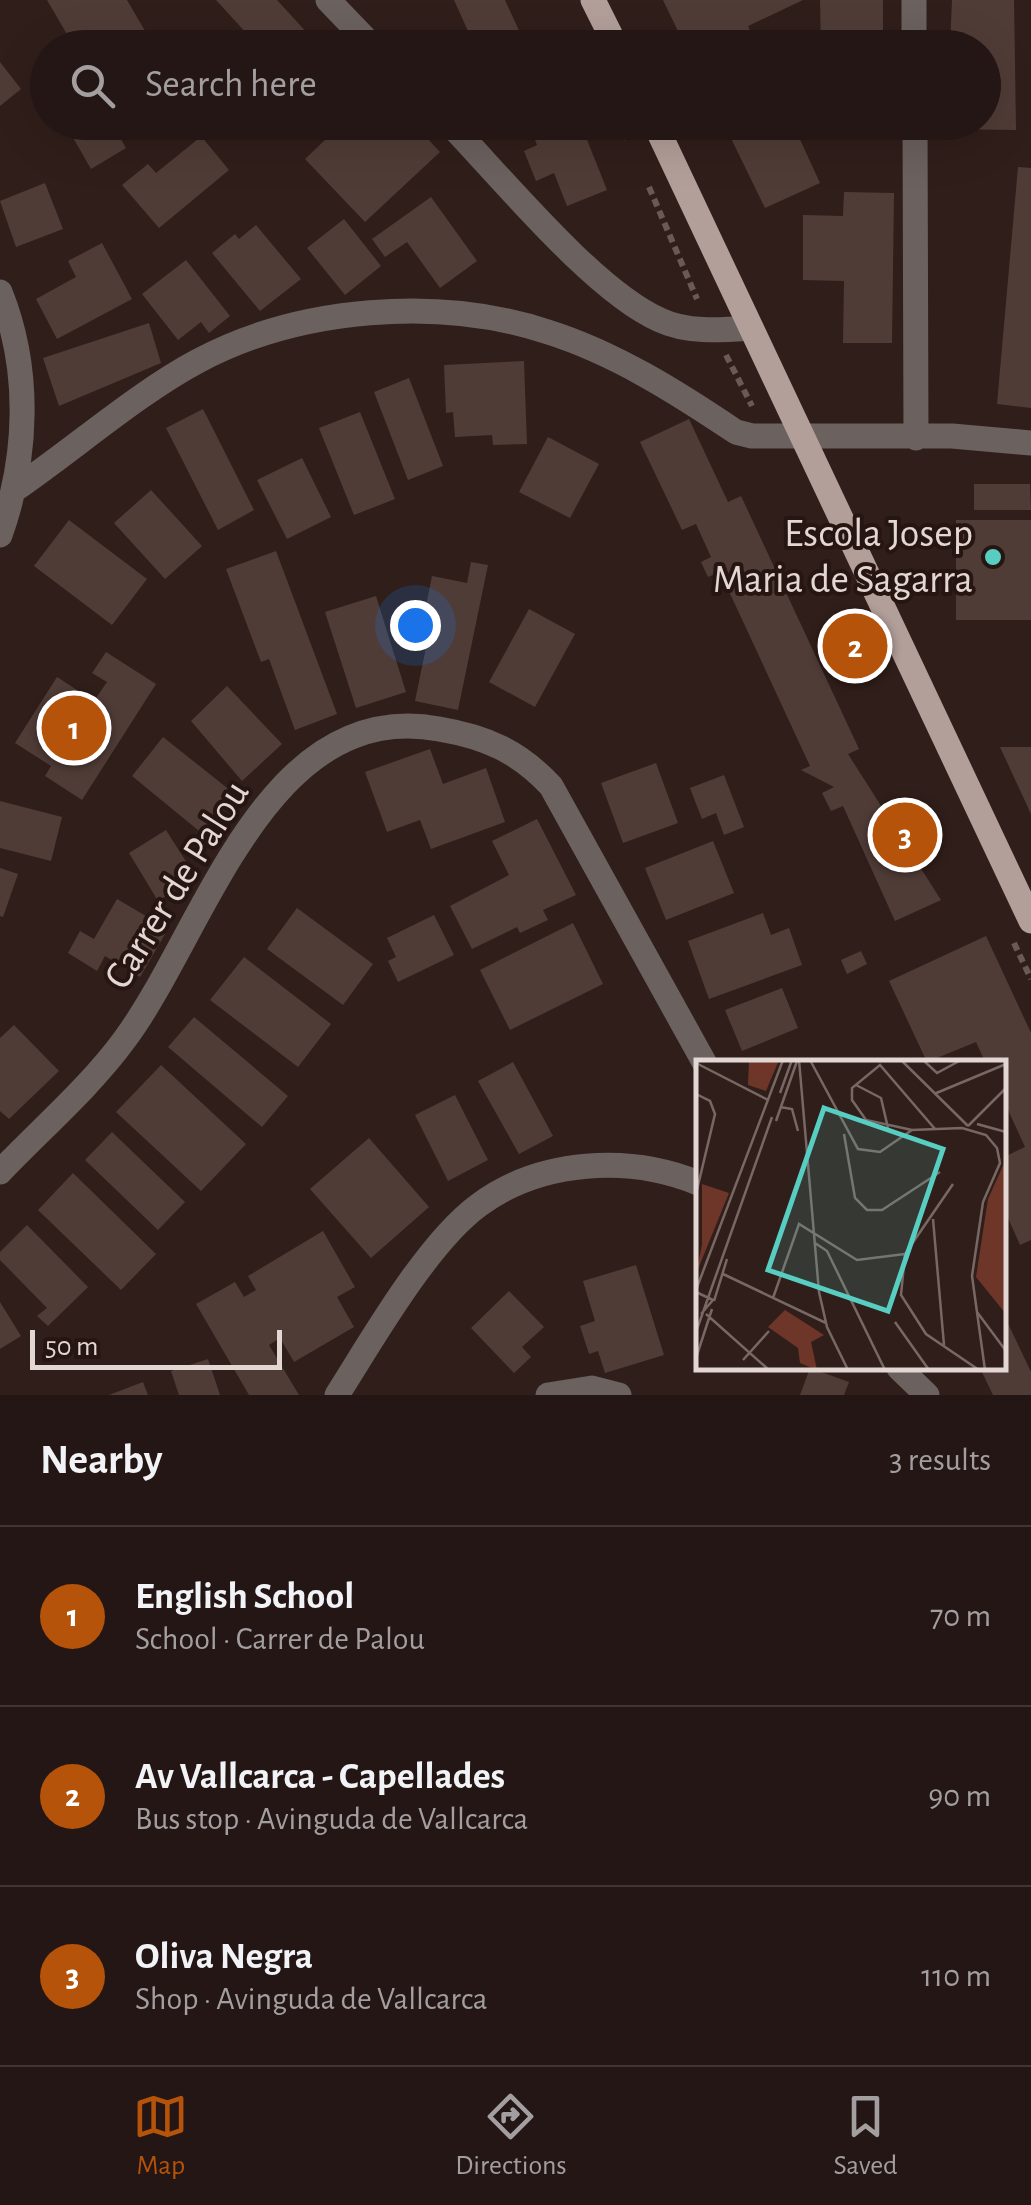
<!DOCTYPE html>
<html lang="en">
<head>
<meta charset="utf-8">
<style>
	:root { --surface:#241614; --page:#2c1f1d; --text:#f1f3f6; --muted:#a39fa0; --line:#413534; --accent:#b45309 }
	body { margin:0; font-family:"Alegreya Sans",sans-serif; background:var(--page); color:var(--text) }
	.scale { position:absolute; left:30px; bottom:25px; width:252px; box-sizing:border-box; padding-left:10px; border:5px solid #e3d7d3; border-top:0; font-size:28px; line-height:35px; white-space:nowrap; color:#e3d7d3; -webkit-text-stroke:8px #261510; paint-order:stroke }
	.you { position:absolute; left:415px; top:625px; width:35px; height:35px; margin:-25px; border:8px solid #fff; border-radius:50%; background:#1a73e8; box-shadow:0 0 0 15px #1a73e833 }
	.badge { display:grid; place-items:center; width:65px; height:65px; border-radius:50%; background:var(--accent); color:#fff; font-size:32px; font-weight:700 }
	.pin { position:absolute; translate:-50% -50%; border:5px solid #fff; box-shadow:0 2px 10px #0006 }
	.list { margin:0; padding:0; list-style:none }
	h2 { display:flex; justify-content:space-between; align-items:center; height:130px; margin:0; padding:0 40px; font-size:42px }
	h2 small { font-size:32px; font-weight:400; color:var(--muted) }
	.list li { display:grid; grid-template-columns:65px 1fr auto; gap:30px; align-items:center; box-sizing:border-box; height:180px; padding:0 40px; border-top:2px solid var(--line) }
	.list b { display:block; font-size:38px; white-space:nowrap }
	.list p { margin:0; font-size:32px; white-space:nowrap; color:var(--muted) }
	.list em { font-size:32px; font-style:normal; color:var(--muted) }
	.icon { flex:none; width:55px; height:55px; fill:none; stroke:currentColor; stroke-width:2; stroke-linecap:round; stroke-linejoin:round }
	.map { position:relative; flex:none; width:1031px; height:1395px; overflow:hidden }
	.search { position:absolute; background:var(--surface); box-shadow:0 10px 40px #0002; left:30px; right:30px; top:30px; height:110px; display:flex; align-items:center; gap:25px; box-sizing:border-box; padding:0 35px; border-radius:55px; color:var(--muted); font-size:38px }
	.sheet { height:670px; background:var(--surface) }
	nav { display:flex; justify-content:space-around; align-items:center; box-sizing:border-box; height:140px; border-top:2px solid var(--line); background:var(--surface); font-size:28px; color:var(--muted) }
	nav a { display:grid; justify-items:center; gap:5px }
	nav .on { color:var(--accent) }
	.map>svg:first-child { display:block }
</style>
</head>
<body>
<div class="map">
<svg width="1031" height="1395" viewBox="0 0 1031 1395">
	<rect width="100%" height="100%" fill="#301e1a"/>
	<path fill="#503c37" d="M47,0H127L155,48H75Z
		M216,0H277L310,36L298,48H260Z
		M454,0H505L527,48H462L473,42Z
		M663,0H803L748,26L758,48H686Z
		M820,0H883V48H821Z
		M952,0H1014L1016,130L946,129V122H984V48H950Z
		M0,62L21,89L0,106Z
		M48,64V96L33,72Z
		M64,122H111L126,148L91,169Z
		M183,122H216L201,136L229,170L159,228L122,185L148,164L156,173L198,139Z
		M344,122H412L440,152L365,222L305,159Z
		M528,122H580L607,190L567,206L554,173L536,181L524,151L537,145Z
		M723,122H792L820,183L765,208Z
		M822,122H884V137L822,140Z
		M1018,167L1031,168V408L997,404Z
		M45,183L63,229L16,247L0,201Z
		M844,192L894,193L892,343H843L844,281L803,280V215L843,216Z
		M431,197L477,261L440,288L407,242L385,257L372,239Z
		M344,219L381,266L345,295L307,248Z
		M256,225L301,279L260,311L212,253L235,234L239,239Z
		M102,243L132,299L57,339L36,299L76,277L68,261Z
		M186,260L230,316L209,333L201,322L178,340L142,294Z
		M149,323L161,363L59,406L43,358Z
		M524,361L527,444L493,445L492,435L455,437L453,412L446,413L444,365Z
		M409,378L443,466L408,480L374,392Z
		M203,409L254,510L218,530L166,428Z
		M360,412L395,499L354,515L319,428Z
		M689,419L728,502L741,496L859,749L848,754L941,900L895,921L843,806L831,811L822,793L834,787L801,770L810,766L720,572L708,577L701,562L711,557L696,524L682,530L640,442Z
		M548,437L599,464L570,518L519,492Z
		M302,458L331,517L287,539L257,480Z
		M974,484H1030L1031,510H974Z
		M151,490L202,546L165,579L114,523Z
		M69,520L147,579L112,625L34,566Z
		M956,520H1031V620H956Z
		M276,551L337,714L295,730L269,659L261,662L226,569Z
		M471,562L488,565L458,710L415,701L431,623L423,621L432,576L467,583Z
		M376,596L406,692L356,708L325,612Z
		M529,609L575,634L535,707L489,682Z
		M106,652L156,684L82,800L45,776L51,766L15,743L57,677L94,701L107,682L92,673Z
		M227,686L282,744L242,781L191,721Z
		M163,737L236,795L204,835L132,776Z
		M1000,747H1031V814Z
		M430,749L443,784L486,768L505,822L431,849L420,820L387,832L365,772Z
		M656,763L678,823L623,843L601,783Z
		M724,775L744,827L724,835L716,813L702,819L690,788Z
		M0,801L62,817L51,861L0,848Z
		M537,819L576,895L543,910L548,920L520,933L517,927L472,949L450,906L509,875L492,841Z
		M166,830L196,877L158,901L129,853Z
		M713,841L734,893L666,920L645,868Z
		M0,868L18,874L3,917L0,916Z
		M117,899L168,929L140,977L105,956L97,971L68,953L80,931L94,939Z
		M297,908L373,964L343,1005L267,949Z
		M763,913L771,935L789,928L802,965L709,999L688,941Z
		M434,915L454,955L398,982L388,961L396,957L387,938Z
		M573,923L603,984L510,1030L480,970Z
		M986,936L1031,1033V1240L1020,1245L1004,1209V1157L1025,1147L1004,1101V1062H985L976,1042L927,1062L889,981Z
		M861,951L867,964L847,974L841,960Z
		M244,957L331,1024L298,1067L210,1000Z
		M782,988L798,1028L742,1051L725,1010Z
		M194,1017L288,1096L262,1127L168,1047Z
		M14,1025L59,1071L9,1119L0,1111V1038Z
		M513,1062L553,1136L519,1154L478,1081Z
		M161,1065L246,1144L201,1191L116,1112Z
		M455,1095L488,1160L448,1181L415,1115Z
		M112,1132L185,1202L158,1230L85,1160Z
		M369,1138L429,1207L371,1258L310,1189Z
		M73,1173L156,1254L121,1290L38,1210Z
		M27,1225L88,1287L48,1326L37,1316L47,1308L0,1260V1252Z
		M323,1231L355,1287L337,1297L354,1327L294,1362L280,1338L269,1345L299,1395H249L196,1304L235,1282L244,1297L256,1290L248,1276Z
		M636,1265L664,1355L605,1373L598,1351L589,1354L580,1326L595,1321L583,1281Z
		M509,1291L544,1327L522,1347L531,1357L514,1373L471,1328Z
		M0,1302L21,1336L0,1349Z
		M1004,1315L1031,1372V1395H993L980,1368H1004Z
		M208,1359L220,1395H179L171,1371Z
		M810,1368L849,1382L844,1395H800Z
		M143,1382L148,1395H109Z"/>
	<g fill="none" stroke-linecap="round" stroke-linejoin="round">
		<path stroke="#6a5a56" stroke-width="6" stroke-dasharray="8 5" stroke-linecap="butt" d="M618,122L627,139
			M649,187L697,299
			M726,355L752,406
			M1014,943L1031,979"/>
		<path stroke="#6b615f" stroke-width="25" d="M328,0L374,48
			M914,0V48
			M448,122C502,178 594,291 660,320C687,333 722,330 751,328
			M915,122L916,438
			M0,292C31,369 28,457 0,535
			M17,488C75,448 138,393 198,361C299,307 439,296 548,332C615,353 678,393 736,432L752,436H952L1031,443
			M0,1172C41,1129 90,1087 125,1039C205,931 266,697 439,729C486,737 518,751 551,786L704,1062
			M899,1368L927,1395
			M337,1395C372,1340 427,1243 479,1205C541,1159 630,1155 698,1183
			M548,1395L592,1388L619,1395"/>
		<path stroke="#b39f9a" stroke-width="25" d="M593,0L617,48
			M654,122L1031,921"/>
	</g>
	<circle fill="#57cec1" stroke="#261510" stroke-width="4" cx="993" cy="557" r="10"/>
	<g text-anchor="middle" dominant-baseline="central" stroke-width="8" stroke-linejoin="round" paint-order="stroke">
		<g font-size="40" fill="#e3d7d3" stroke="#261510" text-anchor="end">
			<text x="973" y="534">Escola Josep<tspan x="973" dy="46">Maria de Sagarra</tspan></text>
		</g>
		<g font-size="40" fill="#e3d7d3" stroke="#261510">
			<text transform="translate(177 885) rotate(-58)">Carrer de Palou</text>
		</g>
	</g>
	<g transform="translate(696 1060)">
		<rect width="310" height="310" fill="#301e1a"/>
		<path d="M53,0H83L70,31L52,25ZM310,99V254L280,217L292,139ZM6,124L33,133L0,214L6,185ZM89,250L128,275L115,282L121,310L104,303L102,288L72,267Z" fill="#6e3628"/>
		<path fill="none" stroke="#786864" stroke-width="2.5" d="M103,0L123,232L131,267L152,310M114,0L162,89L184,92L216,70L266,68L290,75L301,88L304,103L287,142L276,216L289,310M205,0L272,66M227,0L241,13L265,0M0,3L72,40M160,25L185,38L192,68M84,33L96,0M0,34L14,41L19,54L0,134M238,34L310,4M84,47L96,49L102,71M80,61L101,1M281,64L310,72M272,66L310,28M216,70L170,60L156,40V28L184,5L239,69M148,74L159,138L171,150H186L244,112M257,124L209,194L205,235L230,274L283,310M237,159L248,285M119,183L131,191L189,310M27,214L130,263M0,230L87,0M0,232L17,240L5,254M77,238L103,164L161,200L209,194M18,241L31,199M281,252L310,291M10,254L73,310M199,262L233,310M0,272L76,57M0,298L16,249M47,300L73,271"/>
		<path fill="#57cec1" fill-opacity="0.15" stroke="#57cec1" stroke-width="5" d="M128,48L247,89L192,251L72,210Z"/>
		<rect width="310" height="310" fill="none" stroke="#e3d7d3" stroke-width="5"/>
	</g>
</svg>
<div class="scale">50 m</div>
<div class="you"></div>
<div class="pin badge" style="left:74px;top:728px">1</div>
<div class="pin badge" style="left:855px;top:646px">2</div>
<div class="pin badge" style="left:905px;top:835px">3</div>
<div class="search"><svg class="icon" aria-label="search" viewBox="0 0 24 24"><circle cx="10" cy="10" r="6"/><path d="M15 15l6 6"/></svg>Search here</div>
</div>
<section class="sheet">
<h2>Nearby<small>3 results</small></h2>
<ul class="list">
<li><span class="badge">1</span><div><b>English School</b><p>School · Carrer de Palou</p></div><em>70 m</em></li>
<li><span class="badge">2</span><div><b>Av Vallcarca - Capellades</b><p>Bus stop · Avinguda de Vallcarca</p></div><em>90 m</em></li>
<li><span class="badge">3</span><div><b>Oliva Negra</b><p>Shop · Avinguda de Vallcarca</p></div><em>110 m</em></li>
</ul>
</section>
<nav>
<a class="on"><svg class="icon" aria-label="map" viewBox="0 0 24 24"><path d="M3 6l6-2 6 2 6-2v14l-6 2-6-2-6 2zM9 4v14M15 6v14"/></svg>Map</a>
<a><svg class="icon" aria-label="directions" viewBox="0 0 24 24"><path d="M12 3l9 9-9 9-9-9zM9 14v-3h6M13 9l2 2-2 2"/></svg>Directions</a>
<a><svg class="icon" aria-label="saved" viewBox="0 0 24 24"><path d="M7 4h10v16l-5-4-5 4z"/></svg>Saved</a>
</nav>
</body>
</html>
